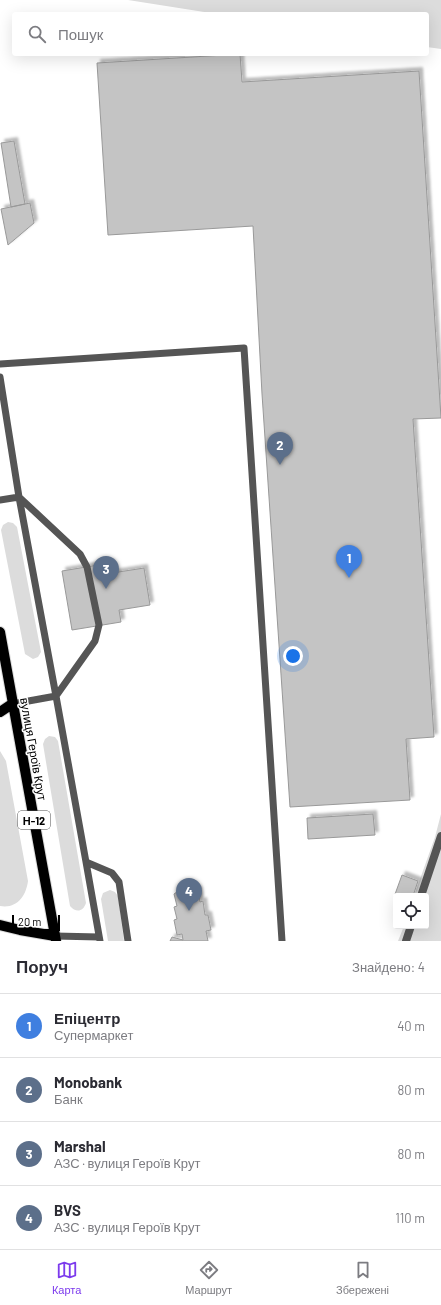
<!DOCTYPE html>
<html lang="uk">
<head>
<meta charset="utf-8">
<style>
	:root { --surface:#fff; --page:#f2f2f3; --text:#2b2b33; --muted:#7c7c81; --line:#e1e1e2; --accent:#7c3aed }
	body { margin:0; font-family:Barlow,sans-serif; background:var(--page); color:var(--text) }
	.controls { position:absolute; right:12px; bottom:12px; display:grid; overflow:hidden; border-radius:4px; box-shadow:0 4px 16px #0002 }
	.controls button { width:36px; height:36px; display:grid; place-items:center; padding:0; border:0; border-bottom:1px solid var(--line); background:var(--surface); color:var(--text); font:20px sans-serif }
	.scale { position:absolute; left:12px; bottom:10px; width:48px; box-sizing:border-box; padding-left:4px; border:2px solid #000; border-top:0; font-size:11px; line-height:14px; white-space:nowrap; color:#000; -webkit-text-stroke:3px #fff; paint-order:stroke }
	.you { position:absolute; left:293px; top:656px; width:14px; height:14px; margin:-10px; border:3px solid #fff; border-radius:50%; background:#1a73e8; box-shadow:0 0 0 6px #1a73e833 }
	.badge { display:grid; place-items:center; width:26px; height:26px; border-radius:50%; background:var(--accent); color:#fff; font-size:13px; font-weight:700 }
	.pin { position:absolute; translate:-50% -33px; filter:drop-shadow(0 1px 2px #0008) }
	.pin::after { content:''; position:absolute; top:21px; width:14px; height:12px; background:inherit; clip-path:polygon(0 0,100% 0,50% 100%) }
	.list { margin:0; padding:0; list-style:none }
	h2 { display:flex; justify-content:space-between; align-items:center; height:52px; margin:0; padding:0 16px; font-size:17px }
	h2 small { font-size:13px; font-weight:400; color:var(--muted) }
	.list li { display:grid; grid-template-columns:26px 1fr auto; gap:12px; align-items:center; box-sizing:border-box; height:64px; padding:0 16px; border-top:1px solid var(--line) }
	.list b { display:block; font-size:15px; white-space:nowrap }
	.list p { margin:0; font-size:13px; white-space:nowrap; color:var(--muted) }
	.list em { font-size:13px; font-style:normal; color:var(--muted) }
	.icon { flex:none; width:22px; height:22px; fill:none; stroke:currentColor; stroke-width:2; stroke-linecap:round; stroke-linejoin:round }
	.map { position:relative; flex:none; width:441px; height:941px; overflow:hidden }
	.search { position:absolute; background:var(--surface); box-shadow:0 4px 16px #0002; left:12px; right:12px; top:12px; height:44px; display:flex; align-items:center; gap:10px; box-sizing:border-box; padding:0 14px; border-radius:4px; color:var(--muted); font-size:15px }
	.sheet { height:308px; background:var(--surface) }
	nav { display:flex; justify-content:space-around; align-items:center; box-sizing:border-box; height:56px; border-top:1px solid var(--line); background:var(--surface); font-size:11px; color:var(--muted) }
	nav a { display:grid; justify-items:center; gap:2px }
	nav .on { color:var(--accent) }
	.map>svg:first-child { display:block }
</style>
</head>
<body>
<div class="map">
<svg width="441" height="941" viewBox="0 0 441 941">
	<defs>
		<filter id="shadow"><feDropShadow dx="3.5" dy="-3.5" stdDeviation="1" flood-color="#0004"/></filter>
	</defs>
	<rect width="100%" height="100%" fill="#fff"/>
	<path fill="#dcdcdc" d="M128,0H441V49L427,47V14H217Z
		M8,522L13,523L17,527L41,652L38,657L33,659L25,654L1,530L3,525Z
		M49,736L55,737L58,741L86,903C83,912 76,913 70,906L43,744L45,739Z
		M0,751L6,761L28,881C26,896 17,909 0,906Z
		M441,814V941H398L404,926H426V896H414L435,837Z
		M110,890L115,892L118,896L124,941H108L101,899L103,893Z"/>
	<path fill="#c4c4c4" stroke="#999" filter="url(#shadow)" d="M240,54L242,82L419,71L441,418L413,419L434,737L406,739L410,800L290,807L262,394L253,226L108,235L97,63Z
		M14,141L25,204L11,207L1,143Z
		M30,203L34,223L8,245L1,209Z
		M110,563L112,573L144,568L150,605L119,610L121,622L72,630L62,571Z
		M373,814L375,835L308,839L307,818Z
		M402,875L418,881L413,896H396V898L394,897Z
		M190,887L198,890L200,902L203,901L205,915H208L211,930L206,931L208,941H170L172,937L183,940L182,934L177,935L174,920L177,919L174,907L177,906L174,894L181,889Z"/>
	<g fill="none" stroke-linecap="round" stroke-linejoin="round">
		<g stroke="#dbdbdb" stroke-width="12">
			<path id="primary" d="M0,632L56,941
				M0,712L12,704
				M0,925L20,930L55,936"/>
		</g>
		<path stroke="#555" stroke-width="7" d="M0,364L244,348L282,941
			M0,377L19,497L56,696
			M19,497L80,554L87,567L99,625L95,641L56,696
			M0,500L19,497
			M12,704L56,696L86,862L112,873L119,882L128,941
			M86,862L100,941
			M55,936L99,937"/>
		<path stroke="#555" stroke-width="8" d="M421,896L441,836
			M406,941L411,926"/>
		<use href="#primary" stroke="#000" stroke-width="10"/>
	</g>
	<g text-anchor="middle" dominant-baseline="central" stroke-width="3" stroke-linejoin="round" paint-order="stroke">
		<rect fill="#fff" stroke="#4c4c4c" stroke-width="1" x="18" y="811" width="32" height="18" rx="3"/>
		<g font-size="11" font-weight="bold" fill="#000">
			<text x="34" y="820">Н-12</text>
		</g>
		<g font-size="12" fill="#000" stroke="#fff">
			<text transform="translate(34 749) rotate(80)">вулиця Героїв Крут</text>
		</g>
	</g>
</svg>
<div class="controls">
<button><svg class="icon" aria-label="locate" viewBox="0 0 24 24"><circle cx="12" cy="12" r="6"/><path d="M12 2v4M12 18v4M2 12h4M18 12h4"/></svg></button>
</div>
<div class="scale">20 m</div>
<div class="you"></div>
<div class="pin badge" style="left:349px;top:578px;background:#3f7fe0">1</div>
<div class="pin badge" style="left:280px;top:465px;background:#5c6f8a">2</div>
<div class="pin badge" style="left:106px;top:589px;background:#5c6f8a">3</div>
<div class="pin badge" style="left:189px;top:911px;background:#5c6f8a">4</div>
<div class="search"><svg class="icon" aria-label="search" viewBox="0 0 24 24"><circle cx="10" cy="10" r="6"/><path d="M15 15l6 6"/></svg>Пошук</div>
</div>
<section class="sheet">
<h2>Поруч<small>Знайдено: 4</small></h2>
<ul class="list">
<li><span class="badge" style="background:#3f7fe0">1</span><div><b>Епіцентр</b><p>Супермаркет</p></div><em>40 m</em></li>
<li><span class="badge" style="background:#5c6f8a">2</span><div><b>Monobank</b><p>Банк</p></div><em>80 m</em></li>
<li><span class="badge" style="background:#5c6f8a">3</span><div><b>Marshal</b><p>АЗС · вулиця Героїв Крут</p></div><em>80 m</em></li>
<li><span class="badge" style="background:#5c6f8a">4</span><div><b>BVS</b><p>АЗС · вулиця Героїв Крут</p></div><em>110 m</em></li>
</ul>
</section>
<nav>
<a class="on"><svg class="icon" aria-label="map" viewBox="0 0 24 24"><path d="M3 6l6-2 6 2 6-2v14l-6 2-6-2-6 2zM9 4v14M15 6v14"/></svg>Карта</a>
<a><svg class="icon" aria-label="directions" viewBox="0 0 24 24"><path d="M12 3l9 9-9 9-9-9zM9 14v-3h6M13 9l2 2-2 2"/></svg>Маршрут</a>
<a><svg class="icon" aria-label="saved" viewBox="0 0 24 24"><path d="M7 4h10v16l-5-4-5 4z"/></svg>Збережені</a>
</nav>
</body>
</html>
